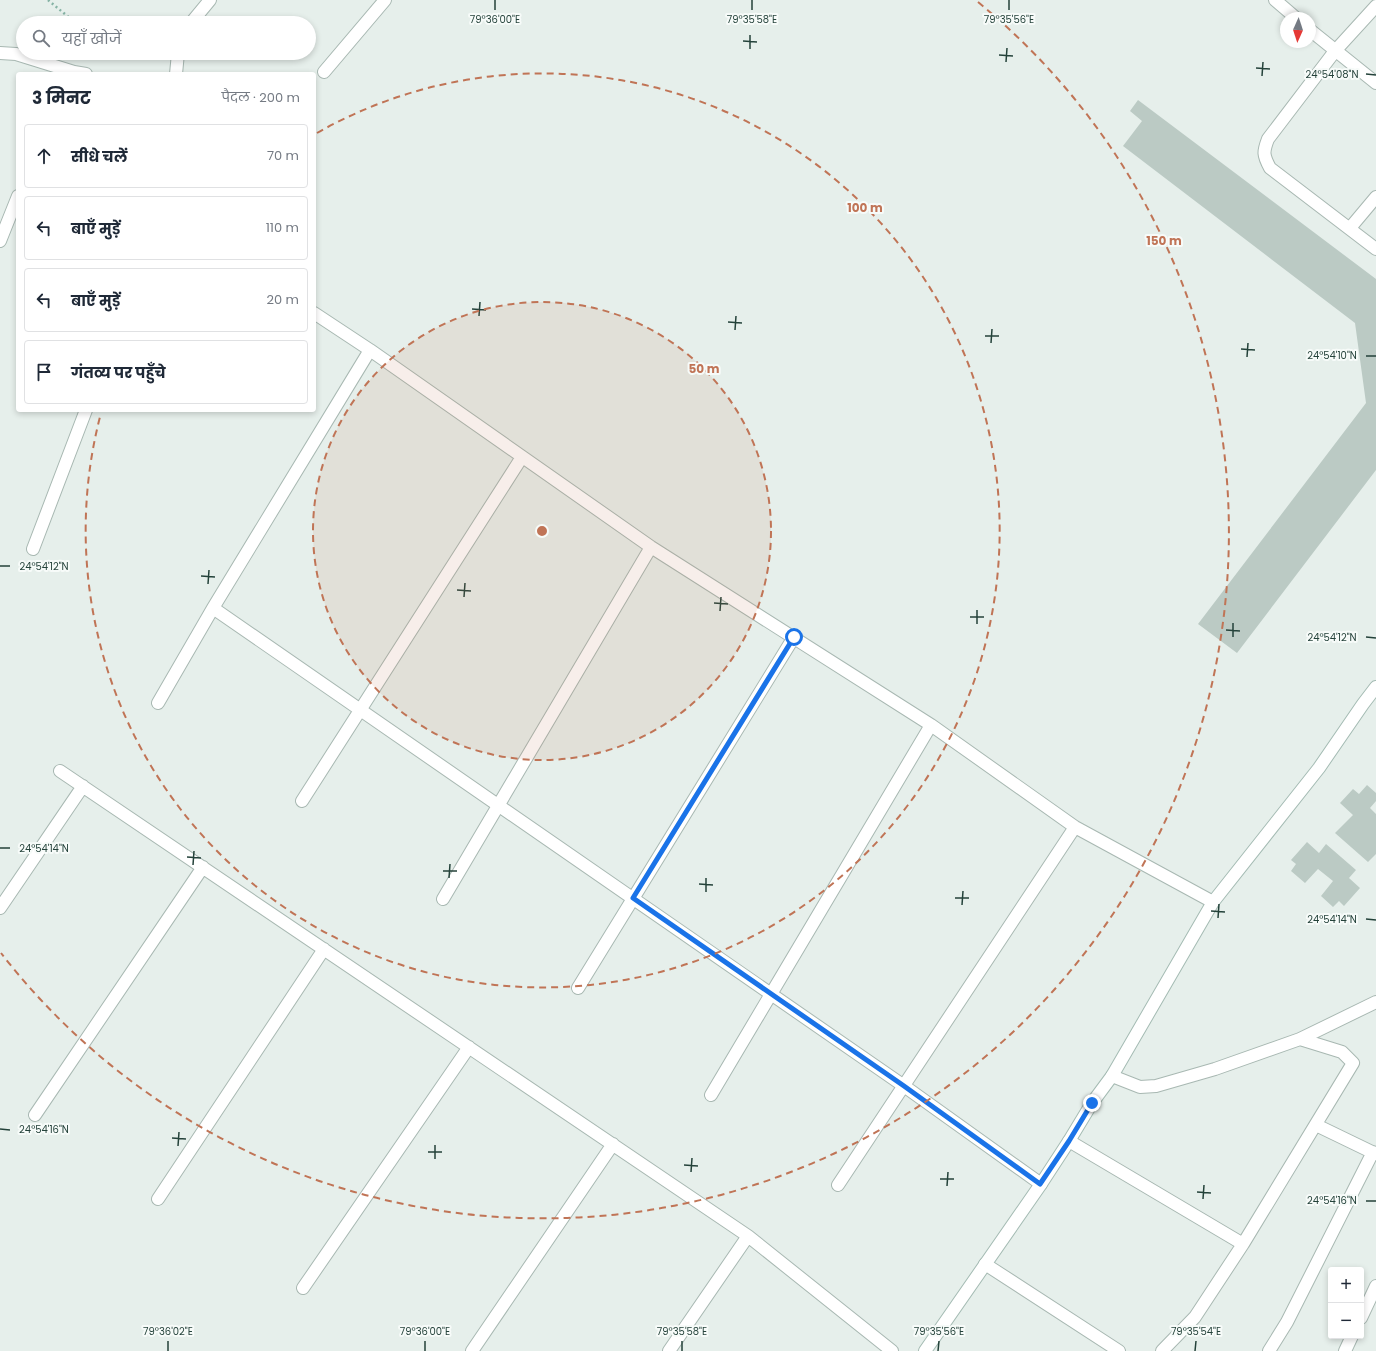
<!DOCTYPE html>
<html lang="hi">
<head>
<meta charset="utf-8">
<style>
	:root { --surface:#fff; --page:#f2f2f3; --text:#1f2937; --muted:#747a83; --line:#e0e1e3 }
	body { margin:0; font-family:Poppins,"Noto Sans Devanagari",sans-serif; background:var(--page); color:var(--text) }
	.controls { position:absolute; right:12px; bottom:12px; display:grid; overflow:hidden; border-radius:4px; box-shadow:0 2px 6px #0003 }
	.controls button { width:36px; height:36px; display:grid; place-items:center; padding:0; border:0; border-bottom:1px solid var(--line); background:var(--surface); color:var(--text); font:20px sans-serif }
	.compass { position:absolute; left:1280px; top:12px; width:36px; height:36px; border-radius:50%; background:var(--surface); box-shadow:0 2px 6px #0003; rotate:183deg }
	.stop { position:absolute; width:12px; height:12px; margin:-9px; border:3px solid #1a73e8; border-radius:50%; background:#fff }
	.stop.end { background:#1a73e8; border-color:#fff; box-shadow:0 1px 4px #0008 }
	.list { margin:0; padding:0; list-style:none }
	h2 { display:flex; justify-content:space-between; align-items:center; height:52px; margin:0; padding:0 16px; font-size:17px }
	h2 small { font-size:13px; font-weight:400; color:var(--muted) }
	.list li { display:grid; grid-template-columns:26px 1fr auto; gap:12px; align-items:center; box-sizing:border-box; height:64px; margin:0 8px 8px; padding:0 8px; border:1px solid var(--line); border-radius:4px }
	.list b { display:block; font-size:15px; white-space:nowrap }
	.list em { font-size:13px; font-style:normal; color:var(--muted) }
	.icon { flex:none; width:22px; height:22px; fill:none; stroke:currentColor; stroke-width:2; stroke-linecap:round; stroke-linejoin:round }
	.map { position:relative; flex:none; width:1376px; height:1351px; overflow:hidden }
	.search { position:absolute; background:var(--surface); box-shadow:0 2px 6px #0003; left:16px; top:16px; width:300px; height:44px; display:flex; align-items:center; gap:10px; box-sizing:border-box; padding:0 14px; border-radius:22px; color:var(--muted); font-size:15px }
	.panel { position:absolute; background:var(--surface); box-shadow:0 2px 6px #0003; left:16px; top:72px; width:300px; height:340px; border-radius:4px }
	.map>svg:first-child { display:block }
</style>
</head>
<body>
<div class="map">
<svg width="1376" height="1351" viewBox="0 0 1376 1351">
	<rect width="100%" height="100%" fill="#e6efeb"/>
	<path fill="#bbcac4" d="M1138,100L1376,279V470L1237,653L1198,624L1366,403L1355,323L1123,146L1142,121L1130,111Z
		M1367,785L1376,793V801L1370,808L1376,814V854L1368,862L1335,833L1353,815L1340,803L1353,789L1359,794Z
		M1307,842L1319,853L1326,844L1356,870L1349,878L1360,888L1344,906L1339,901L1333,907L1321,896L1333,881L1318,869L1305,883L1291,871L1296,864L1291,860Z"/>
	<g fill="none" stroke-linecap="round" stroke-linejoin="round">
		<g stroke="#a8b8b2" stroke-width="14">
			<path id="lane" d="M324,72L385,0"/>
		</g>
		<g stroke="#a8b8b2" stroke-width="14">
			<path id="street" d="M1275,0L1296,18
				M1376,6L1335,51L1268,139C1263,152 1263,155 1270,168L1376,249
				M191,23L210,0
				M1310,30L1376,83
				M0,53L16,54L74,72
				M72,74L74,72L86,74
				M176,74L178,53
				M1350,228L1376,197
				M0,241L18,196
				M314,313L370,350L651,547L931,725L1075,827L1213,902
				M33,549L86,410
				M213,608L904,1086L1041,1184
				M158,703L213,608L370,350
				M60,771L748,1236L892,1351
				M302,801L522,457
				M443,899L651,547
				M0,908L83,786
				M578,988L794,637
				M1112,1076L1140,1087L1156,1086L1215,1069L1300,1039L1376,1002
				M711,1095L931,725
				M35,1115L203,867
				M1316,1125L1376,1154
				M1069,1141L1243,1244
				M838,1185L1075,827
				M158,1199L324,949
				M985,1264L1119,1351
				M303,1288L469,1047
				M1361,1318L1376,1286
				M472,1351L613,1144
				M669,1351L748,1236
				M1162,1351L1195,1317L1243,1244L1353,1063L1342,1052L1300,1039
				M1269,1351L1287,1322L1373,1152
				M1345,1351L1352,1336"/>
		</g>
		<g stroke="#a4bbb3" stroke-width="14">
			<path id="secondary" d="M925,1351L1041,1184L1069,1141L1092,1103L1112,1076L1213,902L1319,768L1363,704L1376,687"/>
		</g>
		<path stroke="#86b3a5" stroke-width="2.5" stroke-dasharray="2 3" stroke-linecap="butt" d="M48,0L72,20L73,23"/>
		<use href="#lane" stroke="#fff" stroke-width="12"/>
		<use href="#street" stroke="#fff" stroke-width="12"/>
		<use href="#secondary" stroke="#fff" stroke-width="12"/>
	</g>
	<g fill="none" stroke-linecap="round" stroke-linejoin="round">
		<path stroke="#1a73e8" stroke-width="5" d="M794,637L633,898L904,1086L1040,1184L1069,1141L1092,1103"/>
	</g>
	<path fill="none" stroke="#24423a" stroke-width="1.5" d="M495,10V0M752,10V0M1009,10V0M743,41L757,42M750,49V35M999,55L1013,56M1006,62L1007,48M1256,68L1270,69M1366,74L1376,75M1262,76L1263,62M472,309L486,310M479,316L480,302M728,322L742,323M735,330L736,316M985,336H999M991,343L992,329M1241,349L1255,350M1366,356H1376M1247,357L1248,343M0,566H10M201,576L215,577M208,584L209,570M457,590L471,591M464,597L465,583M714,603L728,604M720,611L721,597M970,617H984M977,624V610M1226,630L1240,631M1233,637V623M1366,637L1376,638M0,848H10M187,857L201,858M193,865L194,851M443,871H457M449,878L450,864M699,884L713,885M706,892V878M955,898H969M962,905L963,891M1211,911L1225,912M1218,918L1219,904M1366,919L1376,920M0,1129L10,1130M172,1138L186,1139M178,1146L179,1132M428,1152H442M435,1159V1145M684,1165L698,1166M691,1172L692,1158M940,1179H954M947,1186L948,1172M1197,1192L1211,1193M1203,1199L1204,1185M1366,1201H1376M168,1351V1341M425,1351V1341M682,1351V1341M938,1351L939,1341M1195,1351L1196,1341"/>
	<circle cx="542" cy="531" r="229" fill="#c07456" fill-opacity=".12"/>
	<g fill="none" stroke="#c07456" stroke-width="2" stroke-dasharray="7 5">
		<circle cx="542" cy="531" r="229"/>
		<path d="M317 133A457 457 0 1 1 101 413"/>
		<path d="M978 2A686 686 0 1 1 1 953"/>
	</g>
	<g font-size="10" text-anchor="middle" fill="#24423a" stroke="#f7fbf9" stroke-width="4" stroke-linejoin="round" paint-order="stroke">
		<text x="495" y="23">79°36'00"E</text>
		<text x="752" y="23">79°35'58"E</text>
		<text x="1009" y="23">79°35'56"E</text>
		<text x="1332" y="78">24°54'08"N</text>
		<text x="1332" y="359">24°54'10"N</text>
		<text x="44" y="570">24°54'12"N</text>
		<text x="1332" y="641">24°54'12"N</text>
		<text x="44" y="852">24°54'14"N</text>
		<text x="1332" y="923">24°54'14"N</text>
		<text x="44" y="1133">24°54'16"N</text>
		<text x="1332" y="1204">24°54'16"N</text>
		<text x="168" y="1335">79°36'02"E</text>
		<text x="425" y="1335">79°36'00"E</text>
		<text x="682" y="1335">79°35'58"E</text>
		<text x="939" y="1335">79°35'56"E</text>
		<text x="1196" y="1335">79°35'54"E</text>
	</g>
	<circle cx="542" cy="531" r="6" fill="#c07456" stroke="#f7fbf9" stroke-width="2"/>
	<g font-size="12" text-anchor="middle" font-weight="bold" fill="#c07456" stroke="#f7fbf9" stroke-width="4" stroke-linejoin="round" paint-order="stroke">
		<text x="865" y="212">100 m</text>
		<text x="1164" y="245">150 m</text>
		<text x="704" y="373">50 m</text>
	</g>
</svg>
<div class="controls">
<button>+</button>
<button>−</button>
</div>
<svg class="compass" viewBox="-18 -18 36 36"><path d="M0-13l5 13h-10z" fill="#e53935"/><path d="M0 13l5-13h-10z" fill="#747a83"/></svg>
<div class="stop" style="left:794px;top:637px"></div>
<div class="stop end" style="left:1092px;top:1103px"></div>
<div class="search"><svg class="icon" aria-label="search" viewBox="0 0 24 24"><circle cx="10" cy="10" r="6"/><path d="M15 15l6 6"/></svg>यहाँ खोजें</div>
<section class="panel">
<h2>3 मिनट<small>पैदल · 200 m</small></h2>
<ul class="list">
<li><svg class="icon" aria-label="ahead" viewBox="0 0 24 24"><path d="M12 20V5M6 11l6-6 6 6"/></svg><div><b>सीधे चलें</b></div><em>70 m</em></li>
<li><svg class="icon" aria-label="left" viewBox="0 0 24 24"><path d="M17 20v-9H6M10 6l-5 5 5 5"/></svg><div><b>बाएँ मुड़ें</b></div><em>110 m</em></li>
<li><svg class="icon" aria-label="left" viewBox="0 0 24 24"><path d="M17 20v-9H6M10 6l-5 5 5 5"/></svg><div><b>बाएँ मुड़ें</b></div><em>20 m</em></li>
<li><svg class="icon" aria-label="arrive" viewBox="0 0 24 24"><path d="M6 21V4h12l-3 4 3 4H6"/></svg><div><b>गंतव्य पर पहुँचे</b></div></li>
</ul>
</section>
</div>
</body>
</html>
